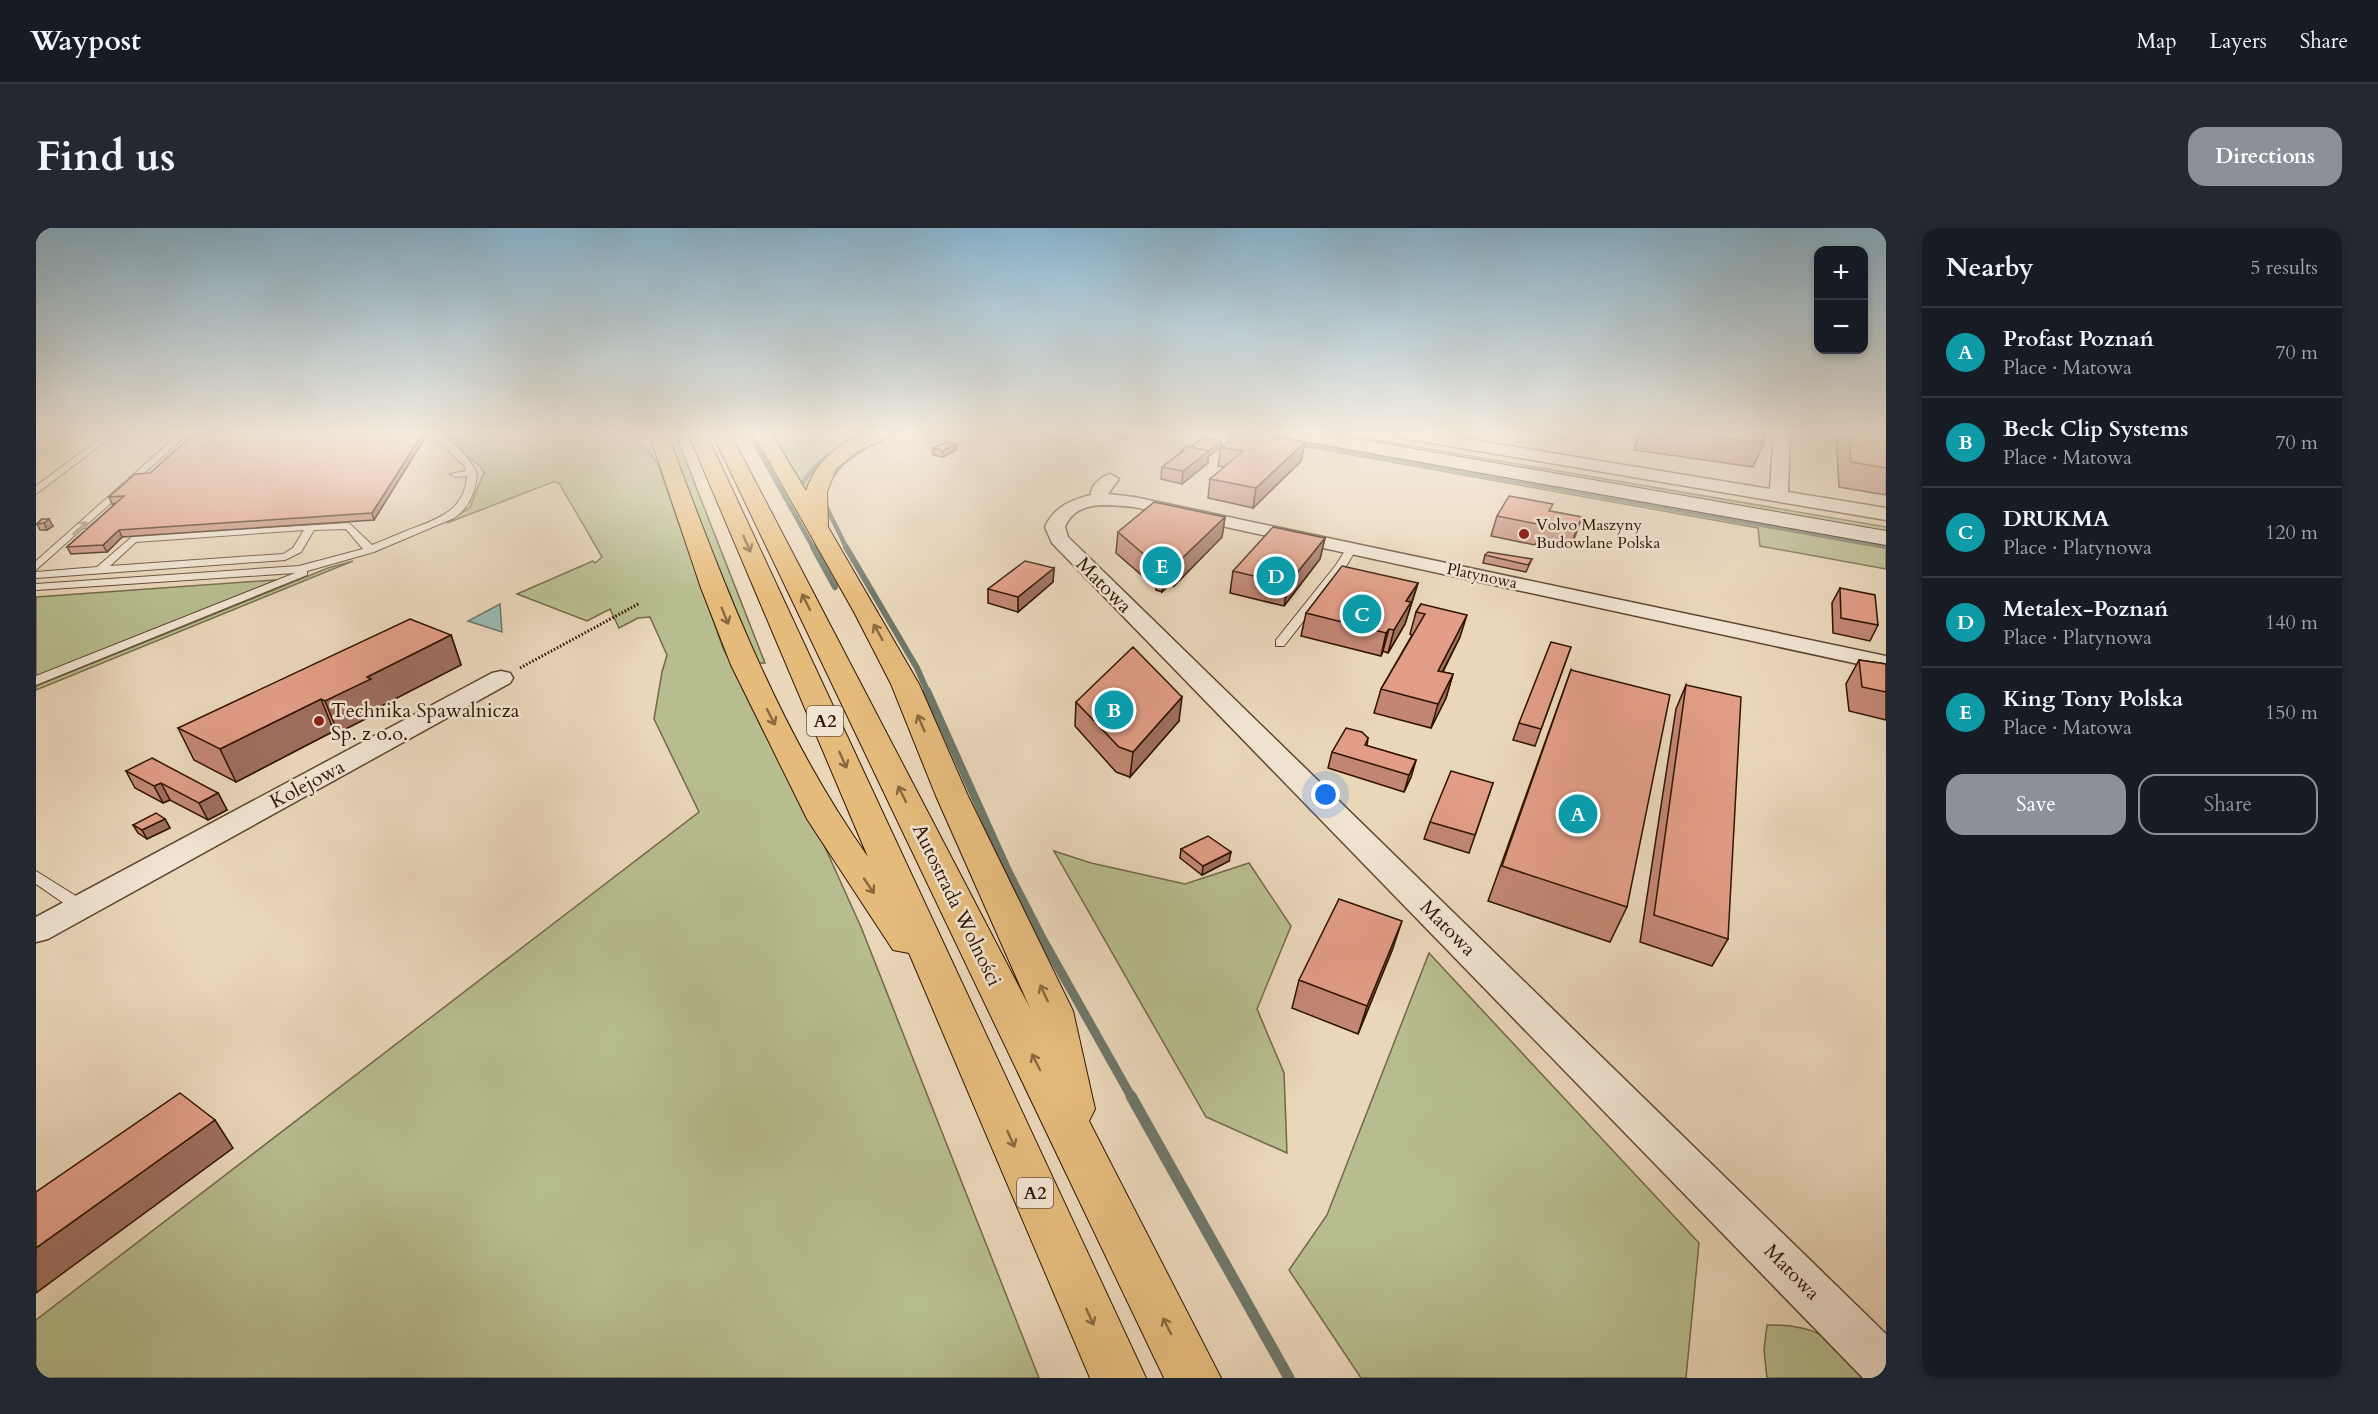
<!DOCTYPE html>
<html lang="en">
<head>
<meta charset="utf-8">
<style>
	:root { --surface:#171b24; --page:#242831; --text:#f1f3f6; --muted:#9ea1a6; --line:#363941; --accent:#8c9099 }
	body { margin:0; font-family:Cardo,serif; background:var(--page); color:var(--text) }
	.controls { position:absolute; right:18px; top:18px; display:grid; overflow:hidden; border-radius:12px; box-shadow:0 3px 9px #0003 }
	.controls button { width:54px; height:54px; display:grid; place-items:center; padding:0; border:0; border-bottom:2px solid var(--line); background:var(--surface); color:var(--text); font:30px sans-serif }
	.you { position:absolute; left:1290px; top:567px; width:21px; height:21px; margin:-15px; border:4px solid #fff; border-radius:50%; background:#1a73e8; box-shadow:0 0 0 9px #1a73e833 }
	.badge { display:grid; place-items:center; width:39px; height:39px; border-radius:50%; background:var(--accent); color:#fff; font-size:20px; font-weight:700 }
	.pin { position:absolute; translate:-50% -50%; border:3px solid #fff; box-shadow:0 2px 6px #0006 }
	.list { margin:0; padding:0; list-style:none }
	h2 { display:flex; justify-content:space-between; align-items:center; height:78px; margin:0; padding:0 24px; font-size:26px }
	h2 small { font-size:20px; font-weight:400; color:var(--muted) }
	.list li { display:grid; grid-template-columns:39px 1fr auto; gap:18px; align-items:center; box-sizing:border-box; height:90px; padding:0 24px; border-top:2px solid var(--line) }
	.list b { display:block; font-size:22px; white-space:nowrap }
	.list p { margin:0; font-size:20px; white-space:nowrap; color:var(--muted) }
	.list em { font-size:20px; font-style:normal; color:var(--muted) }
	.actions { display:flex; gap:12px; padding:18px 24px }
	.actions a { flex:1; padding:14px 0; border:2px solid var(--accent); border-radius:18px; text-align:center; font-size:21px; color:var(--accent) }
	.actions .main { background:var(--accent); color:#fff }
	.map { position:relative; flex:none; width:1850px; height:1150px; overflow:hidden; border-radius:18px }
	header { display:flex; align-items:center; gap:36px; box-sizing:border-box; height:84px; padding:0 30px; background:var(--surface); border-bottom:2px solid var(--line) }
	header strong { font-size:28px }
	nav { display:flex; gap:33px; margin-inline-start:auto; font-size:21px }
	.intro { display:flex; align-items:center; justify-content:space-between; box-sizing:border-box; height:144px; padding:0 36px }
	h1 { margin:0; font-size:42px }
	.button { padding:15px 27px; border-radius:18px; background:var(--accent); color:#fff; font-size:21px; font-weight:700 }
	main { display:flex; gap:36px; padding:0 36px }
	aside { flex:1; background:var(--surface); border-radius:18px; box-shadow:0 3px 9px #0003 }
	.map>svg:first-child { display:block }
</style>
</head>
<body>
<header>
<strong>Waypost</strong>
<nav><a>Map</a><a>Layers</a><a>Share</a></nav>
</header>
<div class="intro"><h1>Find us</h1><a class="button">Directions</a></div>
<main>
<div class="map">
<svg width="1850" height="1150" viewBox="0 0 1850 1150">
	<rect width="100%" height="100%" fill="#ead6b9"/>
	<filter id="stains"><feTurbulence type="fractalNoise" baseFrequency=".00333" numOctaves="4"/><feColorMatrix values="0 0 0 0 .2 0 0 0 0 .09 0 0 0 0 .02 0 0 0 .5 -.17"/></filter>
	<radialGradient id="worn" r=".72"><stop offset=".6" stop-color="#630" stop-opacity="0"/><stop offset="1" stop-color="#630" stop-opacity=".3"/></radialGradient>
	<path fill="#b7bd8f" stroke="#736848" stroke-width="1.5" d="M401,205H587L611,221L621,234L687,420L778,595L825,699L1003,1150H0V1092L663,584L618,491L626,444L631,427L614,389L602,390L583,400L574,381L551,393L481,366L557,333L559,335L566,329L523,255L517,254L411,295L434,279L448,244L444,238Z
		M629,205H639L729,435H723L691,370Z
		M731,205H838C811,217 778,233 769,264L765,263Z
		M1193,205H1226L1850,315V341L1724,318L1722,300Z
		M1268,205H1300L1850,299V305Z
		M317,333L0,462V458L292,340Z
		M239,352L238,353L0,448V369Z
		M1018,623L1055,635L1149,656L1213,635L1255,698L1221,781L1248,845L1251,925L1170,889Z
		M1393,725L1663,1015L1650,1150H1325L1253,1042L1291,987Z
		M1731,1097C1787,1096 1799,1115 1838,1150H1731L1728,1122Z"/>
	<path fill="#98b9af" stroke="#6e7769" stroke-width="1.5" d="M464,376L466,404L432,393Z"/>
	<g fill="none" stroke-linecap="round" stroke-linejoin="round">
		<path stroke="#6e7769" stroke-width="4.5" d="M609,205L612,206
			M713,205L778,321
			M735,205L767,260
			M847,210L861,205
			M1260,214L1850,319
			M793,252L807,235L831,218
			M766,256C782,230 805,217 833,205
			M790,278L811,321"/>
		<path stroke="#6e7769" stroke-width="6" d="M777,319L799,359
			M810,319L881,440L892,465"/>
		<path stroke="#6e7769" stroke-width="8" d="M891,463L973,645"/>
		<path stroke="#6e7769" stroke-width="9" d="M972,644L1007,712L1096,870"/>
		<path stroke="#6e7769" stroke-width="11" d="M1095,868L1253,1150"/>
		<g stroke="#5e442f" stroke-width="2">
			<path id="service" d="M71,205H135L131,208L74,210L0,266V258Z
				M144,205H153L0,342V333Z
				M392,205C412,204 432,228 441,245C440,263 433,280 418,290L338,324L271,343V347L0,457V448L259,345L0,362V356L263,338L327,321L310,301L278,302L265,324L249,332L0,350V344L61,339L97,308L313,295L336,317C349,312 362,306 375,301C402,291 429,282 431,248L419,249L414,246L430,243L428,237ZM268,302L257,320L247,326L74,338L100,314Z
				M1312,318L1321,320L1309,340L1248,418H1240V412L1300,337Z
				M0,643L51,675L53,679L51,683H39L0,656Z"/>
		</g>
		<g stroke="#5e442f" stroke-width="3">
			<path id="minor" d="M1359,205H1394L1734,261L1738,205H1754L1752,264L1850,280V292L1367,210Z
				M1074,246L1083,251L1072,266L1098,269L1850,428V442L1098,279C1074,277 1040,271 1029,299L1032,309L1850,1106V1150H1827L1016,315L1009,299C1018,279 1035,272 1055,267C1054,258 1066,248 1074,246Z
				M465,443L474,445L477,450L474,455L12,711L0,714V689L456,445Z"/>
		</g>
		<g stroke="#2f1401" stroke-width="2">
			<path id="secondary" d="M1247,205H1286L1850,303V317L1256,211Z"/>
		</g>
		<g stroke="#2f1401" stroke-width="2">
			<path id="motorway" d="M613,205H631C686,351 741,501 832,629L652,205H670L1110,1150H1054L873,725L857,722L771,591L695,437L665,360Z
				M676,205H694L994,780L900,568L855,456L818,384L717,205H735L770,263C783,225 817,202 856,205L853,209L822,223L800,241L791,264L792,299L883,456L932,568L1037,783L1059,881L1053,893L1185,1150H1128Z"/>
		</g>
		<path stroke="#2f1401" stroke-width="3" stroke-dasharray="1.5 2" stroke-linecap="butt" d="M484,440L604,375"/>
		<use href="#service" fill="#f1e4d2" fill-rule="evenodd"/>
		<use href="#minor" fill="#f1e4d2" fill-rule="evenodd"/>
		<use href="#secondary" fill="#f1e4d2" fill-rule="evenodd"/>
		<use href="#motorway" fill="#e5bb7c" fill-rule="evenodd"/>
	</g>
	<path fill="#c28773" stroke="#2f1401" stroke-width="1.5" d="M392,205L338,292L86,309L71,324L35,326L31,319L80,275L76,276L73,269L114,245Z
		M1078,205H1093V208L1088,211L1077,209Z
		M1508,205H1535L1532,210Z
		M1574,205H1590L1588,207Z
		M1604,205H1729L1728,215L1717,239L1598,222Z
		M1800,205H1850V267L1803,259Z
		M1185,213V219L1172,229V235L1146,256L1125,251L1126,239L1144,225L1145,223L1155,219Z
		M1269,214L1265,233L1217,280L1172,270L1174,251L1189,239L1182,238L1185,219Z
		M920,216V222L907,229L897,227V220Z
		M1514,283L1546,289L1534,320L1501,313L1499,317L1455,308L1461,288Z
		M1189,289L1186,309L1138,358L1131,356L1130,360L1126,364L1120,362L1121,355L1122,354L1109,350L1080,325L1082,304Z
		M6,291L17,298L11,302H4L1,296Z
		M1289,310L1284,331L1248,378L1194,365L1197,343Z
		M1449,327L1496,331L1490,344L1447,335Z
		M1018,340L1017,354L982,384L952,375V361Z
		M1382,355L1369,396L1352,425L1347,423L1345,428L1265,408L1270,385Z
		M1804,360L1842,397L1834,413L1797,405L1796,375Z
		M1385,376L1424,409L1407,444L1417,446L1410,470L1395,500L1338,485L1345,461L1376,407L1374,406L1380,384Z
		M415,407L425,437L345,478L347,482L302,505L298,503L200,554L158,532L142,500Z
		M1535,419L1499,518L1477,512L1483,495Z
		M1823,432L1850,436V492L1813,483L1810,456Z
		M1535,442L1591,679L1574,714L1452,673Z
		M1650,457L1692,711L1676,738L1604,714L1640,481Z
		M1040,474L1143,493L1094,549L1080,544L1039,498Z
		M1332,510L1331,518L1380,532L1375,549L1368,564L1292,540L1296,524Z
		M90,543L182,565L191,582L172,592L134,572L127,575L99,560Z
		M1457,555L1433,625L1388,611L1394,594Z
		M129,591L134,600L111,611L102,605L97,597Z
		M1145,621L1193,633L1166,647L1144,630Z
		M1357,720L1322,806L1256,780L1263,752Z"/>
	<path fill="#9e6e5e" stroke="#2f1401" stroke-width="1.5" d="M387,205H392L338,292L336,285Z
		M1089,205H1093V208L1088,211Z
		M1185,213V219L1172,229V235L1146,256L1147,243Z
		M1269,214L1265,233L1217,280L1220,260Z
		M920,216V222L907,229V223Z
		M1189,289L1186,309L1138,358L1140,336Z
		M1546,289L1539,309L1534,320L1541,300Z
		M13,291L17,298L11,302L8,295Z
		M83,302L86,309L71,324L67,317Z
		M1289,310L1284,331L1248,378L1252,356Z
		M1018,340L1017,354L982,384V369Z
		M1131,353L1130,360L1126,364L1127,357Z
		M1382,355L1369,396L1352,425L1358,402L1370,373Z
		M1431,387L1424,409L1395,466L1402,443Z
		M1353,401L1347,423L1345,428L1350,405Z
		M415,407L425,437L345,478L347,482L302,505L289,473L331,449Z
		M1417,446L1410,470L1395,500L1402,476Z
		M1146,469L1143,493L1094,549L1097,524Z
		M285,471L298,503L200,554L184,521Z
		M1380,532L1375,549L1368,564L1373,547Z
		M125,555L134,572L127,575L118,558Z
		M182,565L191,582L172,592L163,575Z
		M129,591L134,600L111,611L106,602Z
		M1195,624L1193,633L1166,647L1167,638Z
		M1366,693L1357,720L1322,806L1331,778Z
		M179,892L197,920L0,1065V1020Z"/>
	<path fill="#e19d86" stroke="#2f1401" stroke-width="1.5" d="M159,205H387L336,285L83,302L67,317L31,319L88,268L73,269L99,246L114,245Z
		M1203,205H1215L1269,214L1220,260L1174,251L1207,223L1185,219Z
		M1650,205H1729L1728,215Z
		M1813,205H1850V240L1815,234Z
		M1167,209L1185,213L1173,223L1155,219Z
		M910,214L920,216L907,223L897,220Z
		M1151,218L1173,223L1147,243L1126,239L1147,223H1145Z
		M1473,268L1517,276L1513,283L1546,289L1541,300L1508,293L1506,297L1461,288Z
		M1118,274L1189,289L1140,336L1111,329L1082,304Z
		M6,291H13L8,295L1,296Z
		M1237,299L1289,310L1252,356L1197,343Z
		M1452,324L1496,331L1492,337L1449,327Z
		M989,333L1018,340L982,369L952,361Z
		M1306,338L1382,355L1370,373L1375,374L1358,402L1353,401L1350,405L1270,385Z
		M1124,351L1131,353L1127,357L1121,355Z
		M1804,360L1839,367L1842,397L1805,390Z
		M1385,376L1431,387L1402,443L1417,446L1402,476L1345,461L1389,386L1380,384Z
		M374,391L415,407L331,449L335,451L289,473L285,471L184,521L142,500Z
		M1515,414L1535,419L1505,501L1483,495Z
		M1097,419L1146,469L1097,524L1083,519L1040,474Z
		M1823,432L1850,436V464L1826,459Z
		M1535,442L1634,467L1591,679L1466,638Z
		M1650,457L1705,469L1692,711L1618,687Z
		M1310,500L1326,504L1332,510L1329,517L1380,532L1373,547L1296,524Z
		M116,530L182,565L163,575L125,555L118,558L90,543Z
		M1415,543L1457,555L1439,607L1394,594Z
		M120,585L129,591L106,602L97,597Z
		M1172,608L1195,624L1167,638L1145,621Z
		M1303,671L1366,693L1331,778L1263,752Z
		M144,865L179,892L0,1020V964Z"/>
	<defs><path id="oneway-shaft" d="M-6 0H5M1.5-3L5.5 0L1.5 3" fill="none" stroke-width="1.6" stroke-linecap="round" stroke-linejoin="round" transform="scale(1.5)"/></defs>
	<use stroke="#9a8674" href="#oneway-shaft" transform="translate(44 300) rotate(-42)"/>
	<g stroke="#8a683e">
		<use href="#oneway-shaft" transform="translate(711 316) rotate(66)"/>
		<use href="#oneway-shaft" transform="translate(770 374) rotate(-117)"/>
		<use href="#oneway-shaft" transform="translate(689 388) rotate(68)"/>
		<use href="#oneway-shaft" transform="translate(842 404) rotate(-119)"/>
		<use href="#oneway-shaft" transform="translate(735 489) rotate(63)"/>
		<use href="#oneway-shaft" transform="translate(885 495) rotate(-113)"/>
		<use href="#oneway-shaft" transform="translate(807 532) rotate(66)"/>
		<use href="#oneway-shaft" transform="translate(866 566) rotate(-116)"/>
		<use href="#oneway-shaft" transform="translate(833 658) rotate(56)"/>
		<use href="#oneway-shaft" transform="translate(1008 765) rotate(-115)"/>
		<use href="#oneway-shaft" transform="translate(1000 834) rotate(-116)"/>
		<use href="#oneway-shaft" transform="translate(975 911) rotate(66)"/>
		<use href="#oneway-shaft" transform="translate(1054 1089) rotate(66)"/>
		<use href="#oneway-shaft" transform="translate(1131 1098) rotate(-117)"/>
	</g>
	<linearGradient id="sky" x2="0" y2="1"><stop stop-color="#88b6d1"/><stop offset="0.56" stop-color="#f6ede0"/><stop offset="1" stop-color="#f6ede0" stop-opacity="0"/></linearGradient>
	<rect width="1850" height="366" fill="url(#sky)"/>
	<g fill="#8f2418" stroke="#f1e4d2" stroke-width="2">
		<circle cx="1488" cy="306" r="6"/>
		<circle cx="283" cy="493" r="6"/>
	</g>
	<g text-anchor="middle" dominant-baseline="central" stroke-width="5" stroke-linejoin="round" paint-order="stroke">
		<g font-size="16" fill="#2f1401" stroke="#f1e4d2" text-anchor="start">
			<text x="1500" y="297">Volvo Maszyny<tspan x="1500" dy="18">Budowlane Polska</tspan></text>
		</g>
		<g font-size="16" fill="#2f1401" stroke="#f1e4d2">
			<text transform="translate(1446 348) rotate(12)">Platynowa</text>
		</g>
		<g fill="#f1e4d2" stroke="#695240" stroke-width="1.5">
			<rect x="771" y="478" width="36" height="30" rx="4.5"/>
			<rect x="981" y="950" width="36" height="30" rx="4.5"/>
		</g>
		<g font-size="18" font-weight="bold" fill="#2f1401">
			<text x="789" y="493">A2</text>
			<text x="999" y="965">A2</text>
		</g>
		<g font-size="20" fill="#2f1401" stroke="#f1e4d2">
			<text transform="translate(1068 357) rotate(45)">Matowa</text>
			<text transform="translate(271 556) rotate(-28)">Kolejowa</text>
			<text transform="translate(921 677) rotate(64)">Autostrada Wolności</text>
			<text transform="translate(1412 700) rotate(45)">Matowa</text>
			<text transform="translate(1756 1044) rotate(45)">Matowa</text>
		</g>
		<g font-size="20" fill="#2f1401" stroke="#f1e4d2" text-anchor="start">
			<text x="295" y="482">Technika Spawalnicza<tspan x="295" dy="23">Sp. z o.o.</tspan></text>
		</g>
	</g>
	<rect width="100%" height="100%" filter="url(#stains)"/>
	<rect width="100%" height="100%" fill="url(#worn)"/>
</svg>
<div class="controls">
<button>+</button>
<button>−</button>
</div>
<div class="you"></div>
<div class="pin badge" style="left:1542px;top:586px;background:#0f9aa8">A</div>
<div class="pin badge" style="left:1078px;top:482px;background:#0f9aa8">B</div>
<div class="pin badge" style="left:1326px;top:386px;background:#0f9aa8">C</div>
<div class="pin badge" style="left:1240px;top:348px;background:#0f9aa8">D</div>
<div class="pin badge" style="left:1126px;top:338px;background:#0f9aa8">E</div>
</div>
<aside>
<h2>Nearby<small>5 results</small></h2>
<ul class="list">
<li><span class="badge" style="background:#0f9aa8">A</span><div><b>Profast Poznań</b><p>Place · Matowa</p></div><em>70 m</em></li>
<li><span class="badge" style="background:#0f9aa8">B</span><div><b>Beck Clip Systems</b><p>Place · Matowa</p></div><em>70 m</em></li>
<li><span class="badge" style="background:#0f9aa8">C</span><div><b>DRUKMA</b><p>Place · Platynowa</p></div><em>120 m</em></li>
<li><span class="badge" style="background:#0f9aa8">D</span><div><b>Metalex-Poznań</b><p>Place · Platynowa</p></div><em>140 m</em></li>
<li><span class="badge" style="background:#0f9aa8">E</span><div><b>King Tony Polska</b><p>Place · Matowa</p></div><em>150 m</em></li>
</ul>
<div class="actions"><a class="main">Save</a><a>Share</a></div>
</aside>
</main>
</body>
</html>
